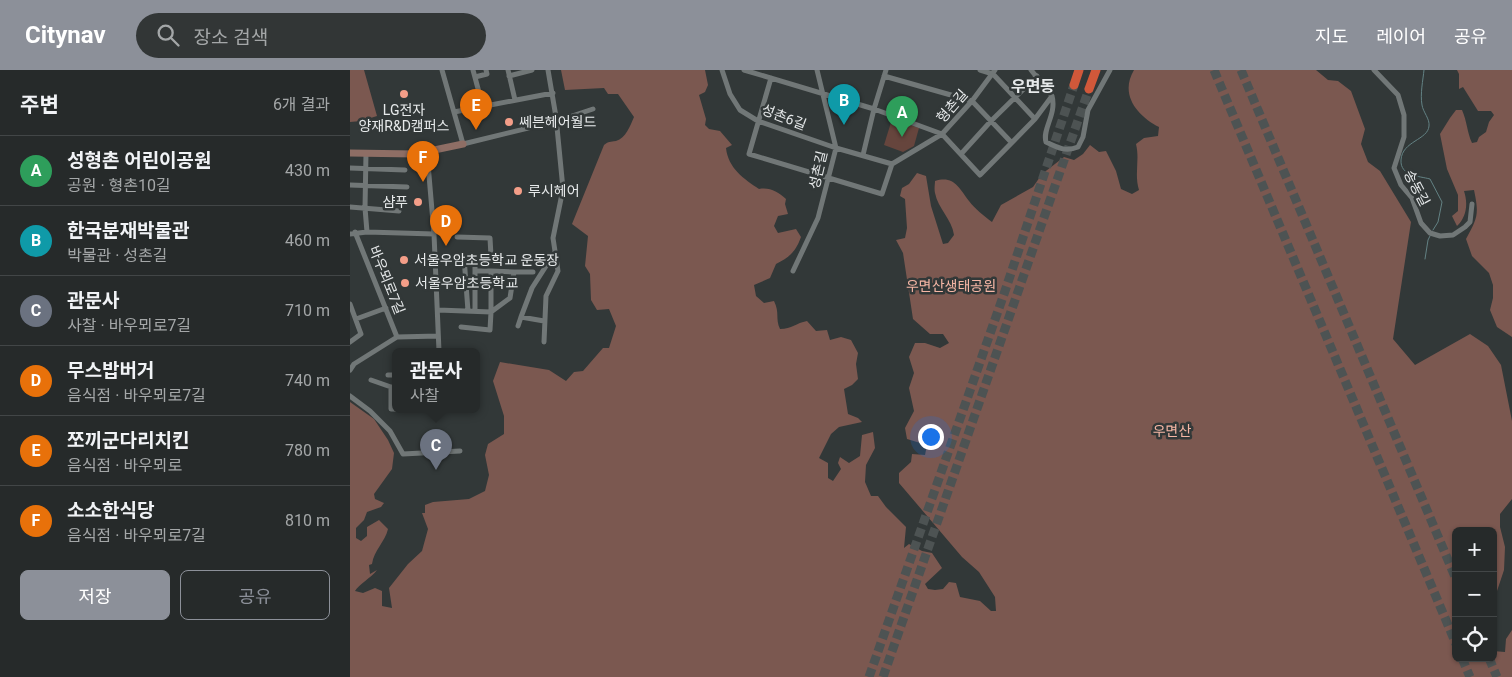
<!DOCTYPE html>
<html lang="ko">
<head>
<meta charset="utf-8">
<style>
	:root { --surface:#262a2a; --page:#323636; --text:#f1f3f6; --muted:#a4a7a8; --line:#424647; --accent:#8c9099 }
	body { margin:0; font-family:Roboto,"Noto Sans KR",sans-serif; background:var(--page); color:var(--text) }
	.controls { position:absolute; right:15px; bottom:15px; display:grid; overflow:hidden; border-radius:8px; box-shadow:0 1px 4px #0004 }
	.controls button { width:45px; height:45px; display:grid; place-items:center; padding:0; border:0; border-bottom:1px solid var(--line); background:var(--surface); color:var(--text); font:25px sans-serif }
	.you { position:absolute; left:580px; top:366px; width:18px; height:18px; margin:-12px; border:4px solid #fff; border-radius:50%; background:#1a73e8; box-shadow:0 0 0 8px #1a73e833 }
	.badge { display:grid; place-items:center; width:32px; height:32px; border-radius:50%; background:var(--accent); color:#fff; font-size:16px; font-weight:700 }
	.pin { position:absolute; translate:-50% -41px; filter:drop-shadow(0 1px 2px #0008) }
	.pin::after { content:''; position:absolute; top:26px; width:18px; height:15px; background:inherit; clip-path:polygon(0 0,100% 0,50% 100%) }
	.popup { position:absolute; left:42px; top:278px; width:88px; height:65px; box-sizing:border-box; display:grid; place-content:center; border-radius:8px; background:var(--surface); filter:drop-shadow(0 1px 4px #0005); font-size:16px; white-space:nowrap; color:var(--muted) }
	.popup b { font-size:19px; color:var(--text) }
	.popup::after { content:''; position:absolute; left:50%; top:100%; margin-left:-10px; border:10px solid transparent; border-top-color:var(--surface) }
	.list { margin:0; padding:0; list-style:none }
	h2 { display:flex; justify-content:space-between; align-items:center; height:65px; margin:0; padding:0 20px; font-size:21px }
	h2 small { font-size:16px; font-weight:400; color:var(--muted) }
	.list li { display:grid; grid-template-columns:32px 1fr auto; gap:15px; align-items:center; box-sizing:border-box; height:70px; padding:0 20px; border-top:1px solid var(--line) }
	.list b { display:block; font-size:19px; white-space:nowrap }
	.list p { margin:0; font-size:16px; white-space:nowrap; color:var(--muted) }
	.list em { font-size:16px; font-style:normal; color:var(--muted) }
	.actions { display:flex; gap:10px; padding:15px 20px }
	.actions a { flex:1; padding:11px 0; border:1px solid var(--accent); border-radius:8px; text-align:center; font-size:18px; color:var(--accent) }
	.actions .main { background:var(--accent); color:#fff }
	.icon { flex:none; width:28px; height:28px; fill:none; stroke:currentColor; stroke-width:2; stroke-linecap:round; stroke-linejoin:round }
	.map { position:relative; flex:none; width:1162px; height:607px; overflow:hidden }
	header { display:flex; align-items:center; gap:30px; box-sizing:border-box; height:70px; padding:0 25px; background:var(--accent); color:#fff }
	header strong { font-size:24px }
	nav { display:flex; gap:28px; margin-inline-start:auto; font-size:18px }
	.search { width:350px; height:45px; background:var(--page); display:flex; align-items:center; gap:12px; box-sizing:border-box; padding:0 18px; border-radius:28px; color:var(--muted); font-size:19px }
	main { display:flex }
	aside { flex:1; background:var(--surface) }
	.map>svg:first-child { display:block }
</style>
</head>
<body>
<header>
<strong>Citynav</strong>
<div class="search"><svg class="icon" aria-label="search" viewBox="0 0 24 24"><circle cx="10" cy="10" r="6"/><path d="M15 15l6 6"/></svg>장소 검색</div>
<nav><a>지도</a><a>레이어</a><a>공유</a></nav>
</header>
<main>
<aside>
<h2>주변<small>6개 결과</small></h2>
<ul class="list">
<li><span class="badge" style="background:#2e9e5b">A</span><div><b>성형촌 어린이공원</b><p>공원 · 형촌10길</p></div><em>430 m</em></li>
<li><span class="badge" style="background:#0f9aa8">B</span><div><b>한국분재박물관</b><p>박물관 · 성촌길</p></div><em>460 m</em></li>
<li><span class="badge" style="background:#6b7280">C</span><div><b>관문사</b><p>사찰 · 바우뫼로7길</p></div><em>710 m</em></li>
<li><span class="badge" style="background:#e8710a">D</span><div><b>무스밥버거</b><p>음식점 · 바우뫼로7길</p></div><em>740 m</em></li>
<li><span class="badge" style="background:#e8710a">E</span><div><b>쪼끼군다리치킨</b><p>음식점 · 바우뫼로</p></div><em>780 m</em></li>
<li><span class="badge" style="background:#e8710a">F</span><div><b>소소한식당</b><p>음식점 · 바우뫼로7길</p></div><em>810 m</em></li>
</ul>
<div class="actions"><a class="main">저장</a><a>공유</a></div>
</aside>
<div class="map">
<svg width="1162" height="607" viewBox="0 0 1162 607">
	<rect width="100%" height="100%" fill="#323838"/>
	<path fill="#66453d" d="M542,49L569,58L564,76L553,82L534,75Z"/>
	<path fill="#7b5850" d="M0,0H14L27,46L11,51L0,52Z
		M211,0H355L358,15L355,22L349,25L356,49L355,55L359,59L370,61L382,75L376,78C378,98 394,109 409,119C420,117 428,122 436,129L435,134L438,144L428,146L424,156L428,163L446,159L451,167C446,181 440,187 426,194L420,208L404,215L406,226L414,233L424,231C430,243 425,248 430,259C442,259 446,253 457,251L466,261L477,260L480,270L491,267L501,270L508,283L506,294L508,309L502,315L494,319L498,344L508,348L512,352L489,357L481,364L469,388L478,393V408L483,411L491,399L488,393L490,387L499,393L510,386L512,365L523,362L525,378L516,395L515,412L521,426H528L536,437L556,457L554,478L559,474L572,481L582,483L592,498L575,514L578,519L585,520L593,519L599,512L606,513L610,527L630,531L641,541H646L645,527L629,502L612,487L549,413V403L561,392L562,384L575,385L577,375L557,369L555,358L564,341L559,318L564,303L559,287L565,273H575L590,278L599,273L593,264H580L563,249L553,183L546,170L555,168L557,158L555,129L550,126L552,118L559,114L567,103L576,106L581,136L593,174L598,173L604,165C602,149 588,139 585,123C584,119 585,114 585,111C604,105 609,118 619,131C625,139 634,146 642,152L651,135L683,117L692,104L714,87L724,90L733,84L740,75L749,82L756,81L766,101L771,119L782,124L789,120C784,104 790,90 786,74L794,68L808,66L809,57C788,46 769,25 784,0H966L978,10L988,11L1001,21L1015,59L1011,74L1018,92L1030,101L1061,152L1043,269L1065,295L1120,264L1138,276L1151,295L1162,351V429L1150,444V457L1155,477L1154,500L1143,533V461H1106V588H1143V581L1155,582L1156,569L1162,560V607H0V332L24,349L38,370L44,383L42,399L24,424L25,429L34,433L31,437L17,442L14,450L6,458V468L11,471L17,466V457L29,450L38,459C35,472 24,480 22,494L19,495L20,504L27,500C21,508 9,514 5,521L13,523L25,518L32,521V536L42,538L39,518L58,494L72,481L78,459L72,443H75V435L83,432L119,429L135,421L139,405L135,385L138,374L154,364V346L143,311L150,292L199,300L216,311L224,302L233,301L253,278H259L266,256L259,239L247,240L241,230L240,204L235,196L238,166L222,154L254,75C259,71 260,72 266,71C276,68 280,56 284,47L268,24H258L254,18L215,20Z
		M1107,0H1162V267L1147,257L1140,240L1143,228V215L1139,203L1122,186L1116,169C1128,147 1129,144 1124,120L1114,121C1118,133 1117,147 1107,156L1102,146L1108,141V125L1097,99L1090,64L1100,48L1106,40H1112C1117,51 1117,62 1122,73L1127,72L1129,67L1136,62L1139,52L1144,45L1141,41H1128L1113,17L1109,19V4Z"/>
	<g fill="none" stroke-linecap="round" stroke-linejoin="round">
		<path stroke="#638284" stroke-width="1" d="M1074,0C1073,10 1070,24 1072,35C1073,42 1080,49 1079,56C1078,70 1052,71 1051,90C1050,106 1069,106 1080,109L1092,132L1088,152L1083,160
			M1075,189L1078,170L1080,166"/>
		<path stroke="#4d5353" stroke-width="9" stroke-dasharray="9 4.5" stroke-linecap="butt" d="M864,0L1106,574
			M891,0L1106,509
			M1112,588L1120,607
			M1139,588L1147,607
			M519,607L654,224L724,15
			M533,607L739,19"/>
		<path stroke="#717777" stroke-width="5" d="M92,0L113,74L207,51L243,39
			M123,0L133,37
			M158,0L165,30
			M372,0L380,24L390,40L408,51L486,78L542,94L592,64L622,31L645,0
			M394,0L524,39L592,64L630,105L685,49L643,4L630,0
			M681,0L702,26L685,49
			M1024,0L1048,25L1054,45V67L1044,98L1051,115L1062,128L1071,153L1080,163L1090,166L1103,165L1115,157L1120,152L1122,134
			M159,6L182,0
			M534,6L622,31L661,72
			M125,7L137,4L136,0
			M421,8L399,84L532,124L542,94
			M702,26C707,44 692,59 696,72C708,78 716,82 728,77L733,67L738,40L760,0
			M104,42L203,23
			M77,82L84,164L89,281
			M16,83L15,138L17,162
			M611,84L641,51L687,6
			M513,85L524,39L536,0
			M0,98L55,100
			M0,115L57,117
			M0,137L49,141
			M5,162L47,267
			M0,164L17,162L84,164
			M107,167L140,168L141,186L114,187
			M84,187H114L118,241
			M125,187V241
			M125,201H141
			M141,201L164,202L160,228L141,242Z
			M443,201L468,148L486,78L467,0
			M164,202H183
			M0,234L11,264L0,272
			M88,240L141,242L140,260L111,257
			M171,247L182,218L205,182
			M6,249L36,238
			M168,256L171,247L194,251
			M194,272L196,226L208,201L203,168L213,119L206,47L198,0
			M0,300L4,294L47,267L88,266
			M38,305H46
			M21,310L41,317
			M46,317H41V339L92,340V339
			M0,326L20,341L40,361L53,384L110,381
			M92,340H113"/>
		<path stroke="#8e6e65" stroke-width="7" d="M0,83L65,84L113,74"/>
		<path stroke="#d1583a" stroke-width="9" d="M724,15L729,0
			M739,19L746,0"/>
	</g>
	<g fill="#f49e88" stroke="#323838" stroke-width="2">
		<circle cx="54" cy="24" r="5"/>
		<circle cx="159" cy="52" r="5"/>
		<circle cx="168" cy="121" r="5"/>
		<circle cx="68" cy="132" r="5"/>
		<circle cx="54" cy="190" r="5"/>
		<circle cx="55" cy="213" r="5"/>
	</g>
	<g text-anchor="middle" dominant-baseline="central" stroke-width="5" stroke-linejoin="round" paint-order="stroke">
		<g font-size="14" fill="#e6e9ea" stroke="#323838">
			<text transform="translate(602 36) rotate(-49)">형촌길</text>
			<text transform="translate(434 47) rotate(21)">성촌6길</text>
			<text transform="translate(468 100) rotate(-77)">성촌길</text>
			<text transform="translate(1067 118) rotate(62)">송동길</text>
			<text transform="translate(37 210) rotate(68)">바우뫼로7길</text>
		</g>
		<g font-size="14" fill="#e6e9ea" stroke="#323838" text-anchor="start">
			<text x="54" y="40" text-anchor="middle">LG전자<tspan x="54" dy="16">양재R&amp;D캠퍼스</tspan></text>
			<text x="169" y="52">쎄븐헤어월드</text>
			<text x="178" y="121">루시헤어</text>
			<text x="58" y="132" text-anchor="end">샴푸</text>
			<text x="64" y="190">서울우암초등학교 운동장</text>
			<text x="65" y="213">서울우암초등학교</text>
		</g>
		<g font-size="14" fill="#f5b6a5" stroke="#323838">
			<text x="601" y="216">우면산생태공원</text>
			<text x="822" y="361">우면산</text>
		</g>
		<g font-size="16" font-weight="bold" fill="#e6e9ea" stroke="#323838">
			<text x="683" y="16">우면동</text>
		</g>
	</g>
</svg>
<div class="controls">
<button>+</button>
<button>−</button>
<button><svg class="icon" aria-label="locate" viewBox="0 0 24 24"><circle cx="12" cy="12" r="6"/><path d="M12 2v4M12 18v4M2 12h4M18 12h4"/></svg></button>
</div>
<div class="you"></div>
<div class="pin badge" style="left:552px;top:67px;background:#2e9e5b">A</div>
<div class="pin badge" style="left:494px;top:55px;background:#0f9aa8">B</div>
<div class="pin badge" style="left:86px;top:400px;background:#6b7280">C</div>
<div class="popup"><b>관문사</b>사찰</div>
<div class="pin badge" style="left:96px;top:176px;background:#e8710a">D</div>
<div class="pin badge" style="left:126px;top:60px;background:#e8710a">E</div>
<div class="pin badge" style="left:73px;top:112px;background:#e8710a">F</div>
</div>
</main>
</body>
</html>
